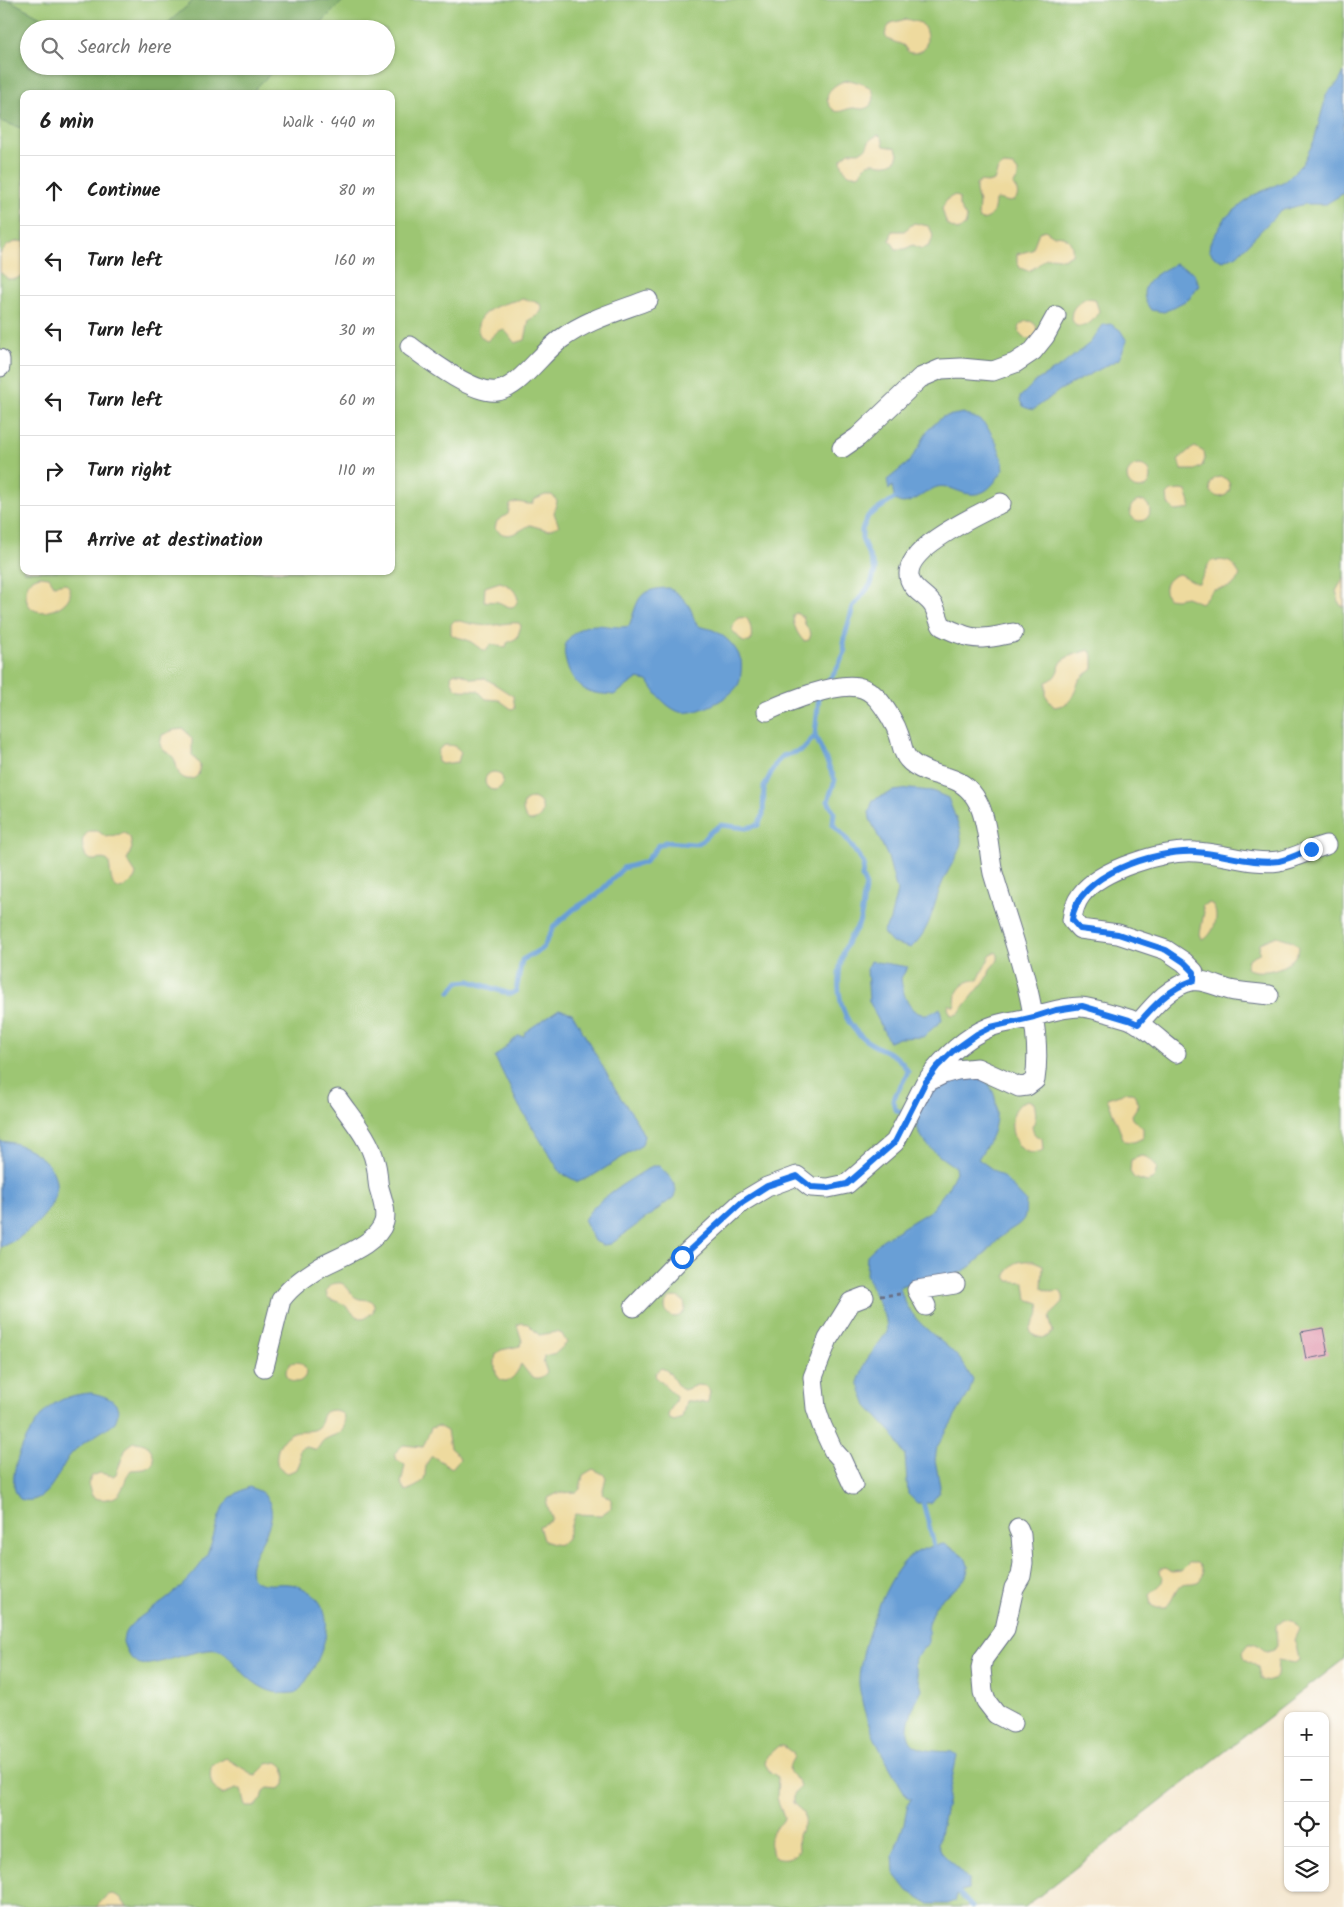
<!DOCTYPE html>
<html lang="en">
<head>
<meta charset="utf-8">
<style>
	:root { --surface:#fff; --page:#f2f2f2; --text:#222; --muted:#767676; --line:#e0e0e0 }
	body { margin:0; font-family:Kalam,sans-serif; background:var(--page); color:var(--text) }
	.controls { position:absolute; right:15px; bottom:15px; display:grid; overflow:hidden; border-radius:10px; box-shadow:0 1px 4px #0004 }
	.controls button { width:45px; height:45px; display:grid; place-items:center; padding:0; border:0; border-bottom:1px solid var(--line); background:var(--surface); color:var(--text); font:25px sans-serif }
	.stop { position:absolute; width:15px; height:15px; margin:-11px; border:4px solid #1a73e8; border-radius:50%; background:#fff }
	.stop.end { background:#1a73e8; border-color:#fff; box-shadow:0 1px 5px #0008 }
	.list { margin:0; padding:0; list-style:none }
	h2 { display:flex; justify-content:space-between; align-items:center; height:65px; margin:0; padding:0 20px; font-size:21px }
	h2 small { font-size:16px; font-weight:400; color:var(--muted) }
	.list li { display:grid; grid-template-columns:32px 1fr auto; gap:15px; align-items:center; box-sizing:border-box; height:70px; padding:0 20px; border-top:1px solid var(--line) }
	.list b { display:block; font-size:19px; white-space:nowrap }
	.list em { font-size:16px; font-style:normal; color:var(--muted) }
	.icon { flex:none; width:28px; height:28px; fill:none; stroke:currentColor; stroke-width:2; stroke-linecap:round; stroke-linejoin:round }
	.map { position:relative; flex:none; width:1344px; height:1907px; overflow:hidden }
	.search { position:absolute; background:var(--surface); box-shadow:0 1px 4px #0004; left:20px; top:20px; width:375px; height:55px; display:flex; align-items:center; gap:12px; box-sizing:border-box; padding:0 18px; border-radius:28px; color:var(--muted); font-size:19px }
	.panel { position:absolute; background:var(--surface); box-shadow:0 1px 4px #0004; left:20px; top:90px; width:375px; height:485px; border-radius:10px }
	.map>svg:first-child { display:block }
</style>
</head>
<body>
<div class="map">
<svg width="1344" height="1907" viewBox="0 0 1344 1907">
	<rect width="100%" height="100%" fill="#fdfcf7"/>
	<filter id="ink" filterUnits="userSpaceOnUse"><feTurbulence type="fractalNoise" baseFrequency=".02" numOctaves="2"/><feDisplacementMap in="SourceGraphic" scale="10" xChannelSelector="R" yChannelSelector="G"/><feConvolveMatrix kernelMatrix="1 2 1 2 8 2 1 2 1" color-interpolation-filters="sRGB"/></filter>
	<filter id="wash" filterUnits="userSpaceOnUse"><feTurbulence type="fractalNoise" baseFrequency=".0096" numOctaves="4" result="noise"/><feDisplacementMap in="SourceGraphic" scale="20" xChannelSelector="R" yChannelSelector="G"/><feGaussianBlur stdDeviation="1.12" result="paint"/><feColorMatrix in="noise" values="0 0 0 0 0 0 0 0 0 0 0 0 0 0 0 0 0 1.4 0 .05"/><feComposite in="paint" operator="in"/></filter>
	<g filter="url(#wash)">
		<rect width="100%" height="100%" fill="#f5e8d2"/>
		<path fill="#9dc673" stroke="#5c7a68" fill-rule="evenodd" d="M0,0H1344V1659L1025,1907H0ZM29,29H386V66H29ZM24,94H391V571H24Z"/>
		<path fill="#7eab65" stroke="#4c6d62" d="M0,0H9L56,25V29H29V66H129L135,71V66H278L250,94H24V129L0,121Z
			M194,0H344L315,29H161Z"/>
		<path fill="#eeda9e" stroke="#84847e" d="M906,19L921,23C930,33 930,53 913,53C907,53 907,50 904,46C897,40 875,43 891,23Z
			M850,80C856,82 863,83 869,87C878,94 874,109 861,109C859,109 856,108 854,108C846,108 842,113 835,111C817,98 834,81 850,80Z
			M879,135L882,138L884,146L896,148L898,154L896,160C881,172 870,152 860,174C848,178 842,170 841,159L849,152C853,151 858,153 862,151C870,148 865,139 879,135Z
			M1004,165L1013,166L1018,172V178L1013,185C1019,192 1020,199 1010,202L997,199L995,201C994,211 993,219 981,220L978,217L979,202L976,192V185L981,181L987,183L994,181L998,169Z
			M955,195L959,198V206L967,219L965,226L957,230L947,225L942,209L947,199Z
			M914,223L928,226C934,233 934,238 929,246L922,249L913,245L905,249H896L890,240L892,231H904Z
			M1045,230L1054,236C1066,233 1074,243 1072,254L1063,259C1039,253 1046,264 1028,271L1020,268L1017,262V254L1032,250L1039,232Z
			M18,241L24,242V274L16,279H8L0,272V254L8,245Z
			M1086,298L1095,299L1099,311C1094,320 1088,328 1076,326C1066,314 1074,305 1086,298Z
			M523,299L533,301L540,304L542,310L538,315L529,320L525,340L515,343C511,339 510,336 507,333C501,324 493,337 487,341C482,339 479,335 478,330C475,309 508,302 523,299Z
			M1019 330a9 9 0 1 1 18 0a9 9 0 1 1-18 0Z
			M1195,447L1204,452L1205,459L1202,466L1195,470H1182L1178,460L1188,451Z
			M1127 477a12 12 0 1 1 24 0a12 12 0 1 1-24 0Z
			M1210 487a10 10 0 1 1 20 0a10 10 0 1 1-20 0Z
			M1181,490L1186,491L1190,503V508L1185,510L1175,511L1168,504L1167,495L1171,491Z
			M545,495H552L557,501L554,513L559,526L547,530L530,525C518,531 507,542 495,528L497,521L508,514L510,505C518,499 524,505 532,504L534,500Z
			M1130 511a10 10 0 1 1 20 0a10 10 0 1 1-20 0Z
			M1212,560C1230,561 1230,559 1240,575C1232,590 1228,587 1213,590L1201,603L1186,597L1176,599L1168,598C1160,587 1168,577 1179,574L1196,583H1199C1204,575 1206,566 1212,560Z
			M40,576L49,577L54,585L65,583C89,602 24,632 26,592C26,583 32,578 40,576Z
			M1344,577V607L1340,605L1336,591Z
			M500,582C509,585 515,589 518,599C514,613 506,605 498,602C493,601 489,602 484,601L485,587Z
			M796,613L803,617L805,624L811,634L809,640L804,641C798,636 792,623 793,615Z
			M738,618C741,618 744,617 746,618C751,621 753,638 750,642H743L732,630L734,623Z
			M455,620C469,623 480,627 495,625C503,624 511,622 519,623L521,626L517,638L507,643L506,648L491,644L486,651C478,649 475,643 467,640C461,637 457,639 451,634V624Z
			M1089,650L1093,656V669C1089,673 1083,675 1080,679C1072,693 1076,704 1054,707L1046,696V682C1061,677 1056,664 1066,658C1072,654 1082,653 1089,650Z
			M455,673H461L472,679L485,678L513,696L515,708L513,710L499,700L486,699L478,691C463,688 454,696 451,676Z
			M184,729L192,739V755L200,765L198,775C195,778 192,780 187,779C174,776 179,763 172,756C167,752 163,751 160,745L162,735L174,730Z
			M446,745C453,745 456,746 461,752L458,762L442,764L438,762C437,754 437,747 446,745Z
			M485 781a9 9 0 1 1 18 0a9 9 0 1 1-18 0Z
			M531,798C547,799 546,822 529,821C523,816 522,809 524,802Z
			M90,831H98L106,837L125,833L130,837L132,848L127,860L136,874C135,879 133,881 129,884C107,902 112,864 108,861C102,856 93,864 86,857C82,846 79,838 90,831Z
			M1209,903L1212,904C1220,915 1215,931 1205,939H1202L1200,934L1204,912L1202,906Z
			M1277,936L1293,941L1299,947C1296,967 1263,977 1246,968L1248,959L1261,952L1259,950L1260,943Z
			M996,952L998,955V960L990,969L988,977L958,1014L951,1015L948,1008L949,1004L954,1007C956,1003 955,999 956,995C959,986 969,979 978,980L990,956Z
			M1126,1092H1131L1134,1094L1139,1104L1132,1115L1133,1119L1143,1128V1138L1134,1142L1124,1141L1107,1098Z
			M1028,1100L1034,1103C1036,1111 1037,1120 1032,1126C1033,1134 1035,1136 1042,1138L1043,1150C1012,1166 999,1108 1028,1100Z
			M1141,1156C1148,1156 1154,1162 1157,1168L1154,1179L1147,1182L1134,1178L1130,1172L1131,1160Z
			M1034,1261L1043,1265L1042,1288L1050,1292L1060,1291C1070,1303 1055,1309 1049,1317L1053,1332L1045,1338C1038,1337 1033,1337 1030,1330L1040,1312L1039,1303L1027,1299L1025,1284L1024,1282L1009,1281L1006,1276C1010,1262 1020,1260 1034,1261Z
			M341,1283C349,1287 349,1292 355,1297C363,1303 378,1294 373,1312C357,1326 355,1312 343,1304C339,1302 333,1300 328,1298L326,1292C328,1284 334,1283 341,1283Z
			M665 1307a10 10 0 1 1 20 0a10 10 0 1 1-20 0Z
			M522,1323L528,1324L539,1335L557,1332L562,1334L567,1343L556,1353L544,1356L543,1361L547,1372C536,1386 528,1373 521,1364C510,1392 490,1383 496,1354L501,1350L520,1346L522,1341L517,1325Z
			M286 1372a10 10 0 1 1 20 0a10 10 0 1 1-20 0Z
			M661,1368C674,1371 673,1386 684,1390L697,1385L707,1386L710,1391L708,1402C700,1404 694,1400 686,1401L682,1418L674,1421L668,1418C668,1409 676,1405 676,1396L655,1376L656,1372Z
			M335,1410L343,1414C348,1436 337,1432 324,1440C321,1442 320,1446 317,1449C310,1450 305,1443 299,1450L300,1462L297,1469L288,1473C282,1471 278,1469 277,1462C275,1451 282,1436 294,1432C303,1429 313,1434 320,1425C322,1414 323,1410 335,1410Z
			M438,1426L447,1431L450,1448L458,1455L460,1459L452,1468L432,1456C417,1472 437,1479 406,1491L401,1484L405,1465L396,1459L394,1454L403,1445L423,1447L431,1428Z
			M134,1442C146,1442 153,1448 154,1460L152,1466L144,1469L131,1470C122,1481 125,1498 107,1499C101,1500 97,1499 92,1496L88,1484L92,1476L100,1473L113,1476L116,1474L126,1448Z
			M593,1469L603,1474L606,1477L602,1494L611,1499V1508L601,1515L575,1514C567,1529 572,1555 543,1540L539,1526L550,1521L552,1518L546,1504L548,1498L558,1493L577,1492L580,1489L583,1475Z
			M1189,1563H1197C1203,1568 1204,1575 1199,1581C1193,1585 1185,1581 1180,1586C1174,1592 1173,1601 1166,1607H1154L1151,1605L1149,1595L1162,1582L1163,1577L1159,1573L1161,1569L1166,1568L1172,1572L1181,1571Z
			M1285,1619L1293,1620L1299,1629L1294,1640L1296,1644L1299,1660L1295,1663L1278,1660L1277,1675C1272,1681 1267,1684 1260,1679L1258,1667L1244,1659L1242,1653L1249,1644H1256L1267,1652L1274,1650L1277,1646L1276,1626Z
			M778,1746H783L793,1753L794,1757C782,1776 796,1773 800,1786L793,1797V1803L804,1813L805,1817V1821L798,1835L799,1850C793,1858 785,1860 776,1857C769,1851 767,1838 774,1830C778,1825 782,1824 784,1818L777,1798L778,1777L770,1772L765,1764L767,1756Z
			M226,1758L252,1774L256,1775L267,1764L277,1762C287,1767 286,1774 285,1785L279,1789L268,1788L264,1791L262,1799L256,1806H246C242,1801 243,1795 241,1789H236L223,1794C211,1790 208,1777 212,1765Z
			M113,1894L120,1897L127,1907H96L107,1895Z"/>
		<path fill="#699fd6" stroke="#42679a" d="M1344,72V193L1326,204H1304L1280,211L1237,255L1223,261L1214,257L1209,250L1210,243L1226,217L1254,195L1285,181L1303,163L1314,141L1327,93L1339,82Z
			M1175,264L1193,272L1199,285L1189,299L1164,312L1151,310C1132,286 1156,274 1175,264Z
			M1111,324L1120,330L1127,341L1119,359L1060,390L1033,410L1024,407L1020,401V397L1036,381L1061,366L1090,343L1103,325Z
			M963,413C969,416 977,418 982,422C994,433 1002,453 1004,469C998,477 992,488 983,492C965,500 951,483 937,487C924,491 908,510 895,500L892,486L889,490L887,480L908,463L919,447L927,431L942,417Z
			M668,588C677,592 686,600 690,608C693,613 693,619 696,623C700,629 707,627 713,630C724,635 737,647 741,660C742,665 741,678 739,683C733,698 692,718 677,711C664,705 655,693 648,681L637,679L614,695C606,694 595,694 588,691C573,685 562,661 565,646C567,638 574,633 580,629C596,620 612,630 629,626C639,600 636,589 668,588Z
			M910,789L932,791L948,798C952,810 963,832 961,843C958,857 946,872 941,886C932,909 931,929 911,948L892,943L883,933L890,920L897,891L888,857L870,819L869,812L873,800L893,791Z
			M870,961L908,967L901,978C903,1001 915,1026 940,1008L942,1020L923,1037L899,1038L889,1042L869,1001L867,968Z
			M559,1009L572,1013L620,1097L634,1116L644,1136L642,1145L594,1175L578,1182L561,1173L519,1106L495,1057L518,1036H524L525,1032Z
			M959,1075C968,1075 978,1075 985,1081C999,1092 998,1117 993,1132C990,1141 983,1151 978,1159L1003,1177L1026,1201C1025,1205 1026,1212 1025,1216C1021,1226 1009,1229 1002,1236C986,1252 972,1271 948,1277C932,1281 915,1279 900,1287C908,1322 935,1333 958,1357C964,1363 968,1373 973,1380L969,1393L937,1447L935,1460L940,1486L939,1493L931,1503H917L908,1494L905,1455L892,1433L867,1406L858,1382L866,1361L887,1332L886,1320L866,1274L867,1255L882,1240L930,1211L948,1188L956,1172L955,1167C926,1148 899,1124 931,1090C938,1083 951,1079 959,1075Z
			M0,1141C15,1142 27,1147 39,1156C82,1188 35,1234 0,1247Z
			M652,1166H659C667,1175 682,1186 673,1198L611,1244L603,1245L594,1241L584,1220C596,1198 631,1180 652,1166Z
			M91,1393C107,1396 125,1402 115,1422C102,1433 83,1441 71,1454C58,1470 48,1508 20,1499C0,1478 32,1421 51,1406C64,1397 76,1394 91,1393Z
			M249,1487C254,1489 262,1491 265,1496C288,1522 241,1557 252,1577C260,1590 283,1580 298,1586C348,1606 321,1663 298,1692C270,1698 253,1684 235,1664C230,1658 225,1651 217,1650C196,1647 151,1670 138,1663C129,1659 126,1650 123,1642C123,1639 124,1634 126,1631C133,1619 157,1607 168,1598C179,1589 190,1578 198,1568C223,1538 207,1504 249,1487Z
			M944,1544C954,1550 967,1553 968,1567C968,1586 945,1592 936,1605C928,1617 928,1629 928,1643L915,1658L914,1665L922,1689C915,1703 897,1737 917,1747C928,1752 941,1751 952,1752L957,1756L938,1844L942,1853L968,1880V1889L958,1892L955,1901L948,1904H930L908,1891L894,1873L893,1855L904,1824L908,1804L911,1799L907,1797C890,1767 869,1735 862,1701C861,1695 859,1688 859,1682C859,1651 884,1582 906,1560C915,1551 932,1545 944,1544Z"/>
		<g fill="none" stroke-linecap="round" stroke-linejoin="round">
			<path stroke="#699fd6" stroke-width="5" d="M826,683L835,672L845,652L843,643L853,607L871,584L875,570L862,539V530L868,516L895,498
				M819,696L815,735L835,780L828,801L834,812L833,824L846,838L864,864L862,877L866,886C862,898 864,911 859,923C857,929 852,934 849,939C833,971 834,1014 863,1038C881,1053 896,1049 908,1072L893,1100L895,1109L904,1114
				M450,992L458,982L470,981L510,994L516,991L522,960L543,948L554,926L574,909L597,895L623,868L645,862L658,846L665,842L695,844L702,841L709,833L721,825L746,828L758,825L763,814L764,787L776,763L783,756L802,750L815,736
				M923,1502L934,1545
				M958,1892L972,1907"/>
		</g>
		<g id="blocks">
			<path fill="#de8da8" d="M1323,1328L1328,1355L1306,1359L1301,1332Z"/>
		</g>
	</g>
	<g filter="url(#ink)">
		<use href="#blocks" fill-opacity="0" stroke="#677087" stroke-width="1"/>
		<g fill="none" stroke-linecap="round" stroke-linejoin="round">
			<g stroke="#677087" stroke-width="21">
				<path id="minor" d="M410,346C429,360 473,394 497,391C504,390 512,385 517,381C533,368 545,351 561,339C586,320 619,311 648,300
					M0,359V367
					M842,448L858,437L920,378L941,369L961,368L993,371L1015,363L1033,351L1045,336L1056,316
					M1001,503C980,514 899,549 910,580C914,591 926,595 933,605C937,611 938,620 942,626C948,629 954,632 961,634C978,642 996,636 1013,633
					M1194,980V972L1184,962L1166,950L1118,934L1080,929L1072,920C1073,911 1075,903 1081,895C1100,869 1164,850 1196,852C1223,853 1252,865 1279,861C1295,858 1311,849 1326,845
					M1138,1024C1152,1008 1170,985 1192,981C1204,979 1218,987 1230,990C1242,993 1256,993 1269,995
					M929,1078C944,1057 966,1037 990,1027C1004,1021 1021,1021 1035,1016C1050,1012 1064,1007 1080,1007C1090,1007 1119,1016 1129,1019C1146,1026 1161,1042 1176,1053
					M926,1306L917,1290L955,1284
					M634,1307L682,1257L742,1202L767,1187L797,1176L811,1187L828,1188L847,1184L895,1142L925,1083L943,1074L957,1070L977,1068L1019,1087L1027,1086L1035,1080C1045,1017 1011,935 993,873C986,840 990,790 949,778C937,775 917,770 908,759C902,752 902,743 899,735C897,729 894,723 891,718C883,705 874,690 858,687C836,682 787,702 767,711
					M264,1367L281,1300C291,1286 305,1277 319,1268C338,1257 377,1245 384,1222C387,1212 382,1198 379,1188C377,1179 378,1170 375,1162C370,1139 351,1118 338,1099
					M853,1485L841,1459L833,1450L822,1426L816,1408L813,1377L828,1339L843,1315L851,1302L864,1297
					M1013,1723L996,1714L986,1701L983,1692L981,1668L983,1659L1005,1629L1014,1588L1021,1576L1023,1563L1021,1535L1018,1528"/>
			</g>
			<path stroke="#677087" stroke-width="3" stroke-dasharray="4 4" stroke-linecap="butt" d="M880,1296L901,1294"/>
			<use href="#minor" stroke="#fff" stroke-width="19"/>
		</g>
	</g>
	<g fill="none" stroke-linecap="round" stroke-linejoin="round" filter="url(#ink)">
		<path stroke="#1a73e8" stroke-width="6" d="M682,1257L742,1202L767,1186L797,1176L811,1187L828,1188L847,1184L895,1142L925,1083L937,1067L953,1051L977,1034L991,1027L1034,1017L1056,1010L1082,1006L1129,1020L1138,1024C1155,1004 1169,989 1194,980V972L1184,962L1166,950L1118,934L1080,929L1072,920C1076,874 1156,850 1195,852C1223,853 1251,865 1279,861C1289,859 1301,853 1311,849"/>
	</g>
</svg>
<div class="controls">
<button>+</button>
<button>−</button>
<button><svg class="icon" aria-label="locate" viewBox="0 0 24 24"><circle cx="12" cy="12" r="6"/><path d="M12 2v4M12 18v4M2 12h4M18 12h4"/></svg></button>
<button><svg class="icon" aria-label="layers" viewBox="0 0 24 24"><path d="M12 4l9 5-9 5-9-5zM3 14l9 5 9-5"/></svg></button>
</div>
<div class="stop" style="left:682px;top:1257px"></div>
<div class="stop end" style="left:1311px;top:849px"></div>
<div class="search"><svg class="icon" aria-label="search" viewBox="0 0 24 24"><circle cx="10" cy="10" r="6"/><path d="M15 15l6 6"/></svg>Search here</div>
<section class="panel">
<h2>6 min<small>Walk · 440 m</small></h2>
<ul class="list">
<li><svg class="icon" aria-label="ahead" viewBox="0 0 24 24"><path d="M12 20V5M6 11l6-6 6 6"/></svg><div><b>Continue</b></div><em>80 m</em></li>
<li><svg class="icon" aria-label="left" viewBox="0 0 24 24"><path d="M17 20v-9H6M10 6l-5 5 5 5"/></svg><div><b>Turn left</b></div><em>160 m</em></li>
<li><svg class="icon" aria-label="left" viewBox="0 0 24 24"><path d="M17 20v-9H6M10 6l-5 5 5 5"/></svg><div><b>Turn left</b></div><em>30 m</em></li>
<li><svg class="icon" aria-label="left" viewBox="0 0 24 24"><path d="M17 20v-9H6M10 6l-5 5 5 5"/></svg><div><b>Turn left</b></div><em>60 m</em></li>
<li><svg class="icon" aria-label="right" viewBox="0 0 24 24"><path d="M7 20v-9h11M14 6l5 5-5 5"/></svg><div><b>Turn right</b></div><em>110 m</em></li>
<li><svg class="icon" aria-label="arrive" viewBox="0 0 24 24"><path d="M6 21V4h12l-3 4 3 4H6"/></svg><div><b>Arrive at destination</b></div></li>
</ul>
</section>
</div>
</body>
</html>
